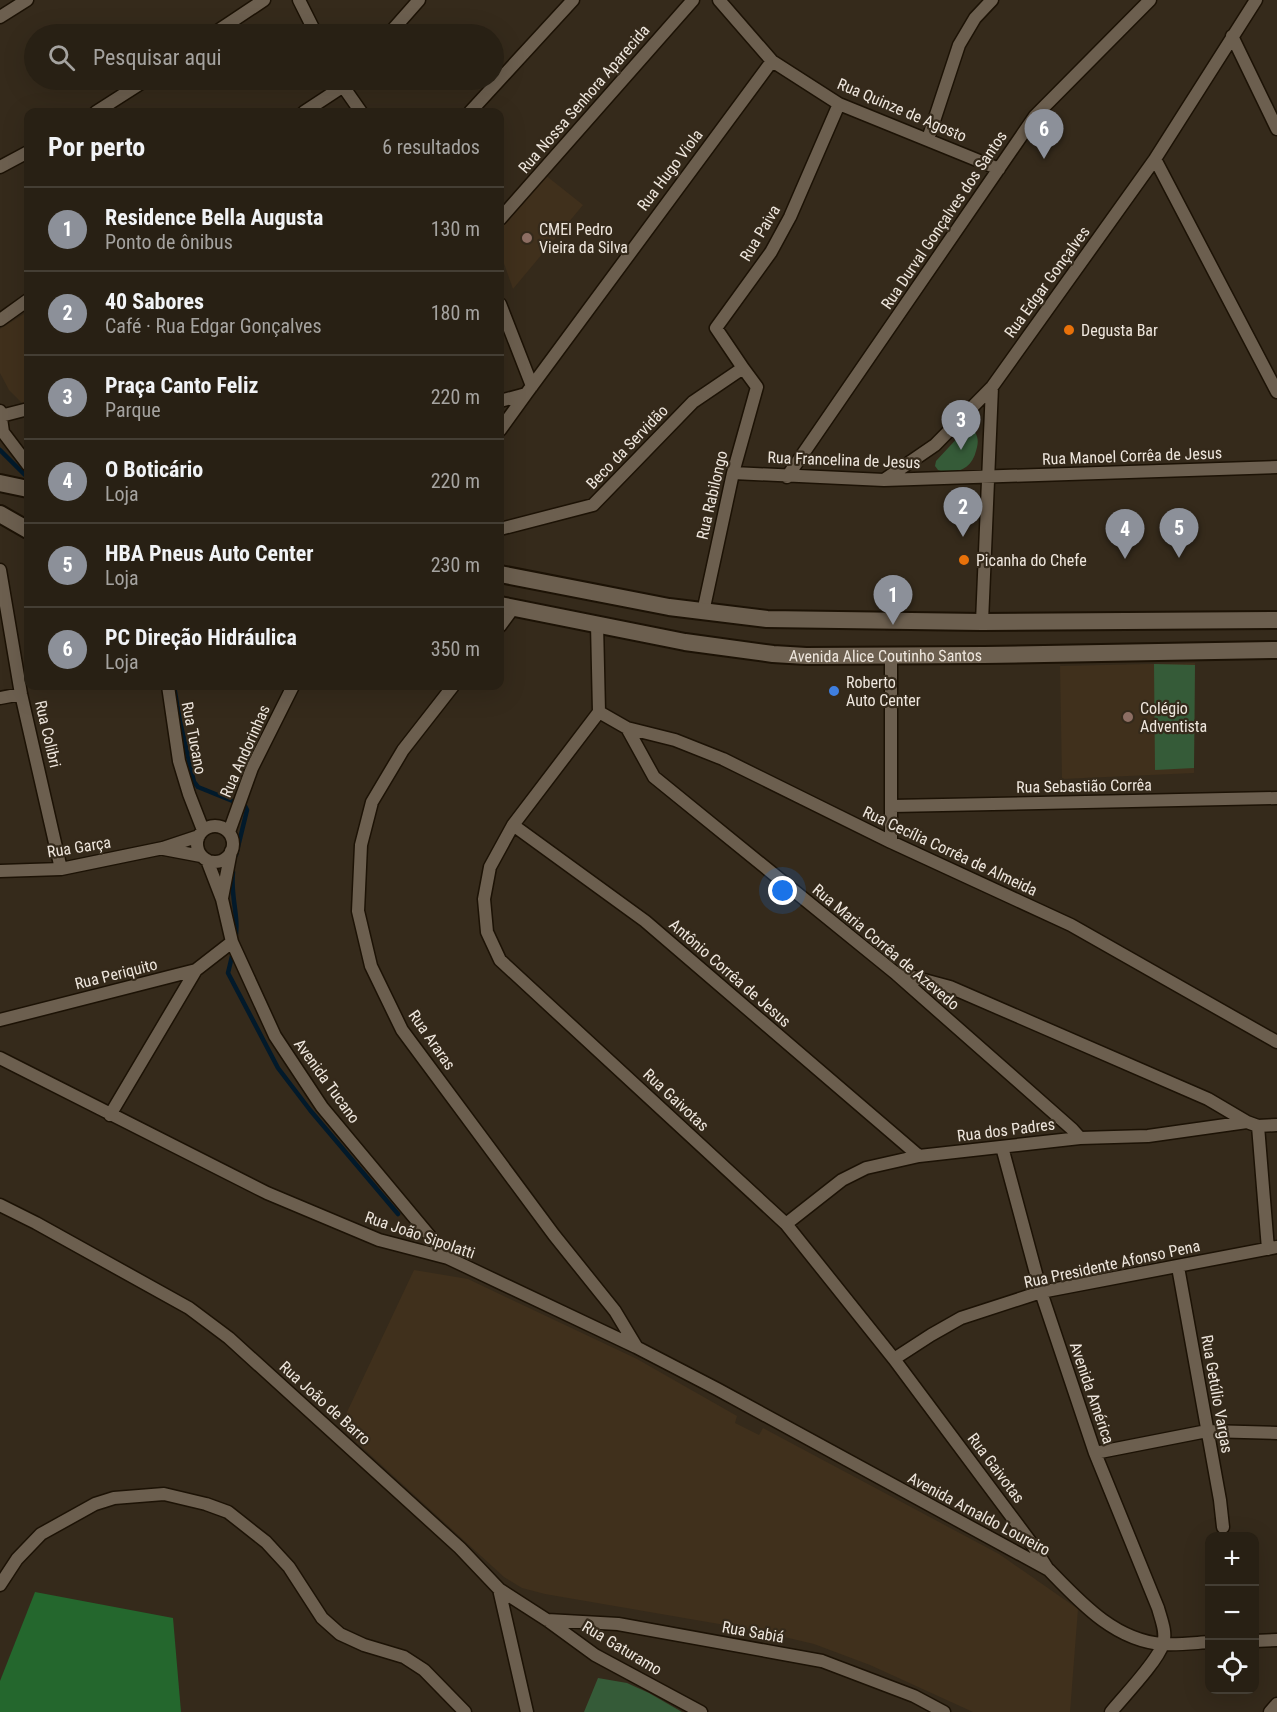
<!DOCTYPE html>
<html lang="pt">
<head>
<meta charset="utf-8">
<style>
	:root { --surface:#282014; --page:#342d22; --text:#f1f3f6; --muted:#a5a3a0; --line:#443e34; --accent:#8c9099 }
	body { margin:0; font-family:"Roboto Condensed",sans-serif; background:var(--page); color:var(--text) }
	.controls { position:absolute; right:18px; bottom:18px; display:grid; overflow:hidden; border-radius:12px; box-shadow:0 6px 24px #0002 }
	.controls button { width:54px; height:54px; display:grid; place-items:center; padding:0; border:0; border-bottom:2px solid var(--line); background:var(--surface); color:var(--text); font:30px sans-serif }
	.you { position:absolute; left:783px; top:891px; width:21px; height:21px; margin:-15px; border:4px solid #fff; border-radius:50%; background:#1a73e8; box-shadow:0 0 0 9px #1a73e833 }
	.badge { display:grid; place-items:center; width:39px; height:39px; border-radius:50%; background:var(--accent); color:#fff; font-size:20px; font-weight:700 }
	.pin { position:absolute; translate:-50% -50px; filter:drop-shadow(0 2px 3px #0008) }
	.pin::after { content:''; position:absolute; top:32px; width:21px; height:18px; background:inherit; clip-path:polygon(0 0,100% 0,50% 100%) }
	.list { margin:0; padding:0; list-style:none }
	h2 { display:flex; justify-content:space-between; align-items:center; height:78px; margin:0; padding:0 24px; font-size:26px }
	h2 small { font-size:20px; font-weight:400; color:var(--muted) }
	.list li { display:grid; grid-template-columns:39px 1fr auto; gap:18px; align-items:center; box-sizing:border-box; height:84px; padding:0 24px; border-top:2px solid var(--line) }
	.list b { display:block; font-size:22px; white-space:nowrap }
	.list p { margin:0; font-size:20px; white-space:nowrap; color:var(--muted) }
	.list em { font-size:20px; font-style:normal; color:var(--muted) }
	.icon { flex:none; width:33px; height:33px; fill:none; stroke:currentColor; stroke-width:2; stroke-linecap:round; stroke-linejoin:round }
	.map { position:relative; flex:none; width:1277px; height:1712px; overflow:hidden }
	.search { position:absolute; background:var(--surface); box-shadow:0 6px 24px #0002; left:24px; top:24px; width:480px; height:66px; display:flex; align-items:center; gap:15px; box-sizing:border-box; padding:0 21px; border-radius:33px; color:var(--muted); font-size:22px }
	.panel { position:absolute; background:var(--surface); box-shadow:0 6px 24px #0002; left:24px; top:108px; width:480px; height:582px; border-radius:12px }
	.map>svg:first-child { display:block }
</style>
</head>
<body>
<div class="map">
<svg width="1277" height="1712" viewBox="0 0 1277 1712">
	<rect width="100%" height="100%" fill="#352a1b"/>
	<path fill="#40301c" d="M544,174L583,205L513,289L500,252V225Z
		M24,314L28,320V404L25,406L9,390L0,373V329Z
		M1195,663L1194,773L1062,779L1060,666Z
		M414,1270L468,1279L637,1359L737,1416L735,1423L759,1435L763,1428L999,1554L1078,1609L1070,1712H973L870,1665L814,1644L754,1630L545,1594L522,1588L504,1577L340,1427Z"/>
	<path fill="#355b38" d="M970,430L975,432C979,439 978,444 976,451C972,469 955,476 938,470L935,466L936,461L962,433Z
		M1154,664L1195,665L1194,768L1155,770Z
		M598,1678L627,1683L649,1693L682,1712H584Z"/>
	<path fill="#24672d" d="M35,1592L173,1618L181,1712H0V1681Z"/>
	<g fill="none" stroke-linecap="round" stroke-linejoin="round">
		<path stroke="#021a2b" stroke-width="4.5" d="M0,450L28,478
			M174,686L180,722L194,782L198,787L245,806L247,810L236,855
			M233,872C230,896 240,918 235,941
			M233,952L228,973L278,1068L310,1110L398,1214"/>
		<g stroke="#1c1205" stroke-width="15">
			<path id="minor" d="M299,0L316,34
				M719,0L772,61L839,104L999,169
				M0,17L27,0
				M213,34L264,0
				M389,34L419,0
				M1232,36L1277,129
				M340,82L361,112
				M96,112L146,80
				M304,112L342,87L349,80
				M470,112L573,0
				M928,139L959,45L975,18L992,0
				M1155,159L1277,392
				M0,167L28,152
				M500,219L693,0
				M500,304L532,386
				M0,320L28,300
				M743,368L716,328L771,252L790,217L839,104
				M500,401L526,394L772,61
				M0,411L3,432L28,465
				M1,416L28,409
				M500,430L526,394
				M733,473L884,480L1277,467
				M787,477L1035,116L1150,0
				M884,480L935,445L992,387L1155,159L1256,0
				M500,529L593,505L693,402L743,368L757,387L733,473L703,612
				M0,570L21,694L61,869
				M982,622L992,387
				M597,624L599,712L513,825L490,867L484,899L487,932L500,960L786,1224L894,1359L1032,1544L1047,1568
				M500,626L514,607
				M168,686L179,761L189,794L203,830
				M453,686L403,750L372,802L361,845L358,911L371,966L402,1030L554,1235L615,1311L636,1346
				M0,698L21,694
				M599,712L627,728L675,740L723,759L891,842L1071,925L1277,1042
				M627,728L654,777L894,972L1072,1129L1080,1138
				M892,806L1277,798
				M513,825L645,921L919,1156
				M197 844a18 18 0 1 1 36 0a18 18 0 1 1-36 0Z
				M229,832L252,768L293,686
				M891,842V656
				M164,849L201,856
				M207,860L222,899L232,942L275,1036L322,1107L448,1258
				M0,871L61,869L163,848L199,836
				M222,898L231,851
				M898,973L950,987L1208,1099L1247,1122L1258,1126L1277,1125
				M0,1020L196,970L232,942
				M0,1058L267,1193L379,1240L448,1258L636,1347L717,1389L1049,1570C1080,1602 1115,1641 1163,1644C1178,1645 1194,1643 1210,1642
				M110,1115L196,970
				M1258,1126L1268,1249
				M1002,1147L1041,1292L1095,1453L1158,1608C1161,1619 1167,1633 1163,1644C1157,1662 1124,1696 1111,1712
				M0,1205L36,1223L189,1308L229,1338L460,1548L499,1589L527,1712
				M786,1224L842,1180L866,1168L919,1156L1080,1138L1148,1136L1247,1122
				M1178,1267L1220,1500L1223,1527
				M894,1359L931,1335L961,1318L1041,1292L1277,1247
				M1095,1453L1207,1431L1277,1433
				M0,1585L17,1559L41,1534L95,1504L114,1498L164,1494L206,1504L228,1512L266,1542L289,1567L322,1618L340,1634L364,1645L404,1657L424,1670L465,1712
				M499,1589L547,1620L595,1655L701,1712
				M547,1620L618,1624L822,1661L914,1696L944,1712
				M1254,1641L1277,1640
				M1270,1712L1277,1704"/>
		</g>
		<g stroke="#1c1205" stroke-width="20">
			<g id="secondary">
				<path d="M0,483L28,489"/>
				<path d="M0,514L28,530"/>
				<path d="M500,574L669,607L767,619L982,622L1277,620"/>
				<path id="s1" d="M500,605L685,642L773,654L806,656L984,655L1277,650"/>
			</g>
		</g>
		<use href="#minor" stroke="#6c5f4f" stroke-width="12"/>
		<use href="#secondary" stroke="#6c5f4f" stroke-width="16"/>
	</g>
	<g fill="#8d6e63" stroke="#352a1b" stroke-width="2">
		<circle cx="527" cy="238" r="6"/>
		<circle cx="1128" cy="717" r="6"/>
	</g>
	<g fill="#e8710a" stroke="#352a1b" stroke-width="2">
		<circle cx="1069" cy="330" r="6"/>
		<circle cx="964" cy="560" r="6"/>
	</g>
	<circle fill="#3f7fe0" stroke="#352a1b" stroke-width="2" cx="834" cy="691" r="6"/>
	<g text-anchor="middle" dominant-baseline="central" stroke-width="4.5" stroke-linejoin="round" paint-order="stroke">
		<g font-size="16" fill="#eee6dd" stroke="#352a1b">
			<text transform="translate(584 99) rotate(-49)">Rua Nossa Senhora Aparecida</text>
			<text transform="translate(902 110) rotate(23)">Rua Quinze de Agosto</text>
			<text transform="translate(670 170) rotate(-53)">Rua Hugo Viola</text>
			<text transform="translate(944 220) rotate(-56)">Rua Durval Gonçalves dos Santos</text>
			<text transform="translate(760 233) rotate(-59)">Rua Paiva</text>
			<text transform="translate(1047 282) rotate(-54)">Rua Edgar Gonçalves</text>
			<text transform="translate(627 447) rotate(-46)">Beco da Servidão</text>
			<text transform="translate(1132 456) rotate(-2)">Rua Manoel Corrêa de Jesus</text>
			<text transform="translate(844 460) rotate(2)">Rua Francelina de Jesus</text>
			<text transform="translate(712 495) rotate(-77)">Rua Rabilongo</text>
			<text stroke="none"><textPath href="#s1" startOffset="390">Avenida Alice Coutinho Santos</textPath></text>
			<text transform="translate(48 734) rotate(77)">Rua Colibri</text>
			<text transform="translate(194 738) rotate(79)">Rua Tucano</text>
			<text transform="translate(245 751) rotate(-66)">Rua Andorinhas</text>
			<text transform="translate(1084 786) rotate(-1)">Rua Sebastião Corrêa</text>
			<text transform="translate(79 847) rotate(-9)">Rua Garça</text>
			<text transform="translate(950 851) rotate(25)">Rua Cecília Corrêa de Almeida</text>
			<text transform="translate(886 947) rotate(40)">Rua Maria Corrêa de Azevedo</text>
			<text transform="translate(730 973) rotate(41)">Antônio Corrêa de Jesus</text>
			<text transform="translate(116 974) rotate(-14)">Rua Periquito</text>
			<text transform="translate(432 1040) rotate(55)">Rua Araras</text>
			<text transform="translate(327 1081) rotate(54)">Avenida Tucano</text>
			<text transform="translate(676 1100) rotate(43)">Rua Gaivotas</text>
			<text transform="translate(1006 1130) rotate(-7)">Rua dos Padres</text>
			<text transform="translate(420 1235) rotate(19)">Rua João Sipolatti</text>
			<text transform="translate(1112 1264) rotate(-12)">Rua Presidente Afonso Pena</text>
			<text transform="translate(1092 1393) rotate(71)">Avenida América</text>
			<text transform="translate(1217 1394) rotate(80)">Rua Getúlio Vargas</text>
			<text transform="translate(325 1403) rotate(42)">Rua João de Barro</text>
			<text transform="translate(996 1468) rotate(53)">Rua Gaivotas</text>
			<text transform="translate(979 1514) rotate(28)">Avenida Arnaldo Loureiro</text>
			<text transform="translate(753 1632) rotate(10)">Rua Sabiá</text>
			<text transform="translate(622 1648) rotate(31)">Rua Gaturamo</text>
		</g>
		<g font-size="16" fill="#eee6dd" stroke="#352a1b" text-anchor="start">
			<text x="539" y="229">CMEI Pedro<tspan x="539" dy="18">Vieira da Silva</tspan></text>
			<text x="1081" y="330">Degusta Bar</text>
			<text x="976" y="560">Picanha do Chefe</text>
			<text x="846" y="682">Roberto<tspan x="846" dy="18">Auto Center</tspan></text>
			<text x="1140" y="708">Colégio<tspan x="1140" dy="18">Adventista</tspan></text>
		</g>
	</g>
</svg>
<div class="controls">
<button>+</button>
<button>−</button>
<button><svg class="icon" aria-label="locate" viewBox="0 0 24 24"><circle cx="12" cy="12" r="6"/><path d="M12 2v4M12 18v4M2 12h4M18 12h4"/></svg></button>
</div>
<div class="you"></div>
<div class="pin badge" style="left:893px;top:625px">1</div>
<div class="pin badge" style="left:963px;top:537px">2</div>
<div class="pin badge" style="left:961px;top:450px">3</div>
<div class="pin badge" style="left:1125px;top:559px">4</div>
<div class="pin badge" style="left:1179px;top:558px">5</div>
<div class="pin badge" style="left:1044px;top:159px">6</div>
<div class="search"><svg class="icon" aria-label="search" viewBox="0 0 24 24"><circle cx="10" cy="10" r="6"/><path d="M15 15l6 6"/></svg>Pesquisar aqui</div>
<section class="panel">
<h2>Por perto<small>6 resultados</small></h2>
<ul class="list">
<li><span class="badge">1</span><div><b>Residence Bella Augusta</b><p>Ponto de ônibus</p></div><em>130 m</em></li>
<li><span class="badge">2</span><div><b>40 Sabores</b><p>Café · Rua Edgar Gonçalves</p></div><em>180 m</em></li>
<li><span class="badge">3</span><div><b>Praça Canto Feliz</b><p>Parque</p></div><em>220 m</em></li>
<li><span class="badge">4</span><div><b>O Boticário</b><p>Loja</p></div><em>220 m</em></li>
<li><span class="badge">5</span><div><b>HBA Pneus Auto Center</b><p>Loja</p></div><em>230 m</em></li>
<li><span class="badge">6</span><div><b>PC Direção Hidráulica</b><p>Loja</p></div><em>350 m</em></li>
</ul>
</section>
</div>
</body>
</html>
